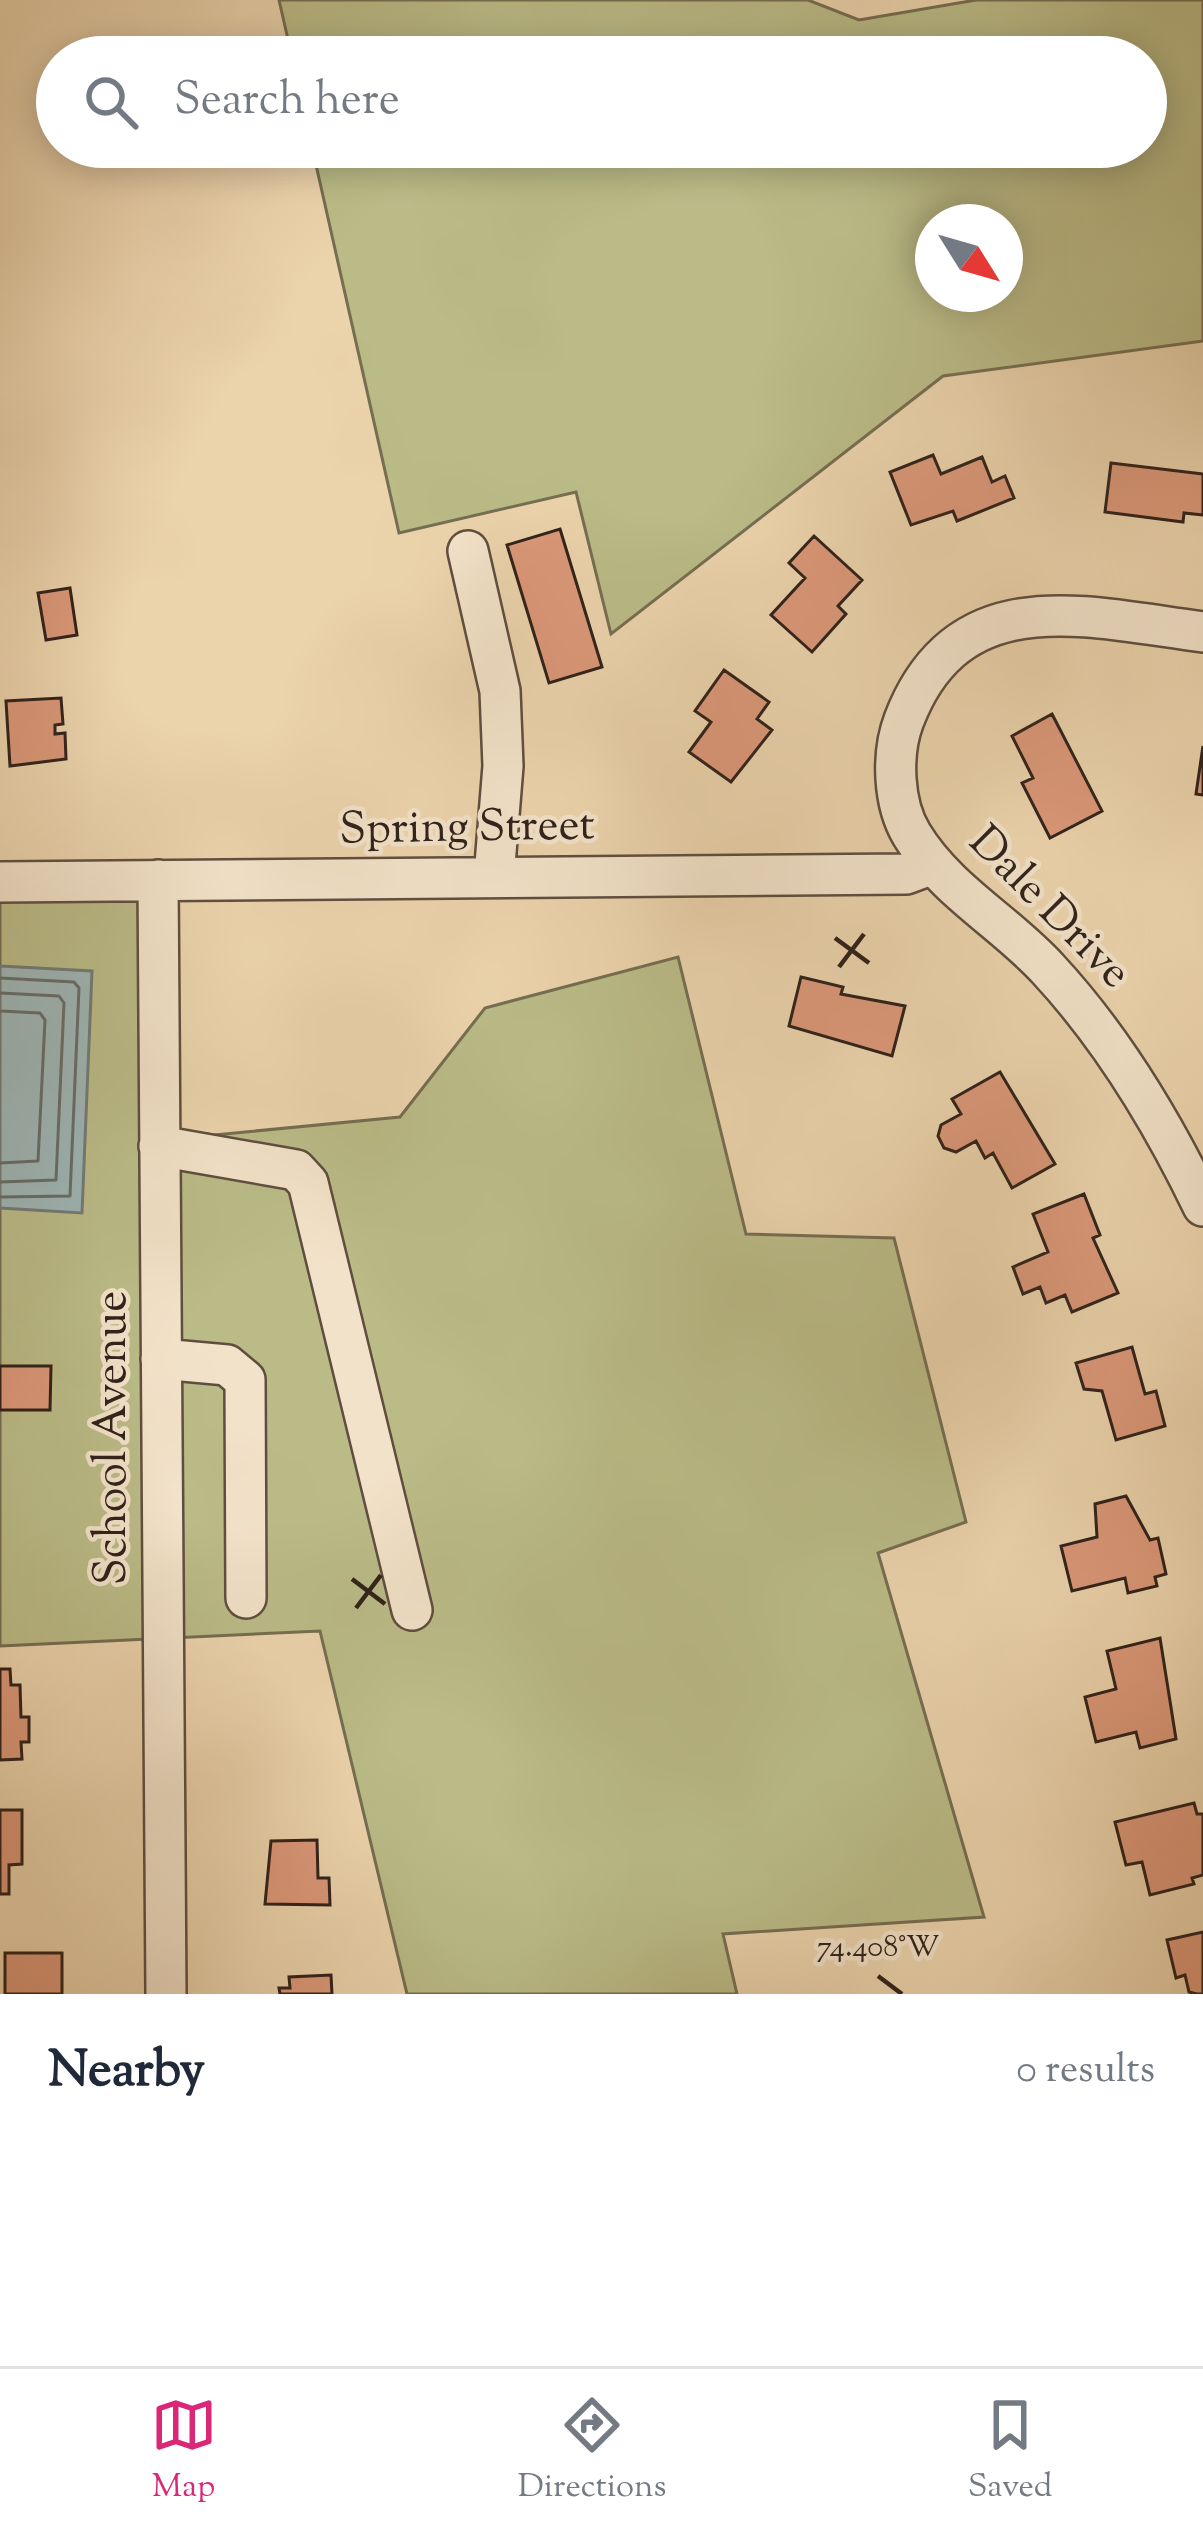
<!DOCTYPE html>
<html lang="en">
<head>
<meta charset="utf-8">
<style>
	:root { --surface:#fff; --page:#f6f6f7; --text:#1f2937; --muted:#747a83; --line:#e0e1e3; --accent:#db2777 }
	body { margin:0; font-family:"Sorts Mill Goudy",serif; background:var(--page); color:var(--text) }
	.compass { position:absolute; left:915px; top:204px; width:108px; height:108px; border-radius:50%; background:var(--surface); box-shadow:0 6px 30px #0003; rotate:127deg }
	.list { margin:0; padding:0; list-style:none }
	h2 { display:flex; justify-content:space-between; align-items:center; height:156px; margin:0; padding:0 48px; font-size:51px }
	h2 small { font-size:39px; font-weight:400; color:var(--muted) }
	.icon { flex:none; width:66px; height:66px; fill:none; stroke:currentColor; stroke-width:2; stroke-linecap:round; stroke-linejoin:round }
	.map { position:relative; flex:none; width:1203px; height:1994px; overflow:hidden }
	.search { position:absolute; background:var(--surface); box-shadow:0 6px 30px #0003; left:36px; right:36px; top:36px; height:132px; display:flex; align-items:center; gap:30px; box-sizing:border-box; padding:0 42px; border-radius:66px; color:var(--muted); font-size:45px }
	.sheet { height:372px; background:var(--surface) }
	nav { display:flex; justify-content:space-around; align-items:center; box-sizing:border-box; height:168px; border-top:3px solid var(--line); background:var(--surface); font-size:33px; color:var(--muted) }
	nav a { display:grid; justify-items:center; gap:6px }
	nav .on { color:var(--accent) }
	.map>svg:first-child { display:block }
</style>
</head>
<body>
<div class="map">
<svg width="1203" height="1994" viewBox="0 0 1203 1994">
	<rect width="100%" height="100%" fill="#ebd3ac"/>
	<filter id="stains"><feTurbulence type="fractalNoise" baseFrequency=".00167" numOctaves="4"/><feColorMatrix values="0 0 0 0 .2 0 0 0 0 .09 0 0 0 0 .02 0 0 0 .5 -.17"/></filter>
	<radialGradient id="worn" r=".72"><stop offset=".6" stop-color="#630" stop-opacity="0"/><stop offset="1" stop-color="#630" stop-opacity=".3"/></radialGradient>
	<path fill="#babb87" stroke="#756e51" stroke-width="3" fill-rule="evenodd" d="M279,0H808L859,20L976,0H1203V341L943,376L611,634L576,492L399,533L312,147H1146V57H292ZM933,222H1005V294H933Z
		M139,891L155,1127L214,1135L400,1117L485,1008L678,957L746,1234L894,1238L966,1522L878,1553L984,1917L723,1934L737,1994H407L320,1631L0,1646V893Z"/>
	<path fill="#9db5b5" stroke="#717a77" stroke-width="3" d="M0,966L92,971L82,1213L0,1208Z"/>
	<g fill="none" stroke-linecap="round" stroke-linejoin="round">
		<path stroke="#666c68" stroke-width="3" d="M0,978L74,982L79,988L70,1196L0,1197
			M0,993L59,996L64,1003L56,1180L0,1182
			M0,1011L40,1013L45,1020L38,1161L0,1163"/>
	</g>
	<path fill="#db9879" stroke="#30221b" stroke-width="3" d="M933,455L941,474L982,457L992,482L1005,476L1014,498L957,521L953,511L911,525L890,472Z
		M1111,463L1203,474V515L1184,513L1183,522L1105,512Z
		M560,529L602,667L549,683L507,545Z
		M814,536L862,580L838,606L846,614L812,652L771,615L805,578L789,563Z
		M70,588L77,635L46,640L38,593Z
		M724,670L769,702L757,719L772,730L731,782L689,752L711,722L695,711Z
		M61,698L63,724L55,725V734L65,733L66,759L10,766L6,701Z
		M1052,714L1102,811L1050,838L1022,783L1033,778L1012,736Z
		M1203,746V795L1196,794Z
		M801,977L843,987L841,994L905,1006L892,1056L789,1026Z
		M1000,1072L1055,1164L1012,1188L993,1153L985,1158L976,1141L956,1152L944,1148L938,1136L941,1125L961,1114L952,1099Z
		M1084,1194L1100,1235L1093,1238L1118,1293L1072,1312L1065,1295L1046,1303L1040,1287L1023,1294L1013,1267L1048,1252L1033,1214Z
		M1132,1347L1145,1394L1156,1391L1165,1426L1116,1440L1102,1391L1084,1389L1076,1363Z
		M0,1366H51L50,1410H0Z
		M1126,1496L1150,1540L1158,1538L1166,1574L1155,1577L1157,1586L1128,1593L1125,1578L1072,1591L1061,1546L1097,1537L1095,1504Z
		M1160,1638L1176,1739L1140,1748L1136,1732L1096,1742L1085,1697L1116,1689L1107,1651Z
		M0,1669H10L11,1685H20L21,1717H29V1742H21L22,1759L0,1760Z
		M1194,1803L1197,1814H1203V1875L1192,1878L1194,1884L1150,1895L1142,1862L1126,1865L1115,1822Z
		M0,1810H22V1864L9,1865V1894H0Z
		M317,1840L318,1878H329L330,1905L265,1904L271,1841Z
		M1203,1932V1994H1197L1189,1992L1185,1975L1176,1978L1167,1940Z
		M5,1953H62V1994H5Z
		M331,1975L332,1994H280L279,1988H290L289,1977Z"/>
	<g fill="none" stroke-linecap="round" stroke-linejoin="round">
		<g stroke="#5f4e3f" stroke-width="44">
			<path id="minor" d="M468,551L500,691L503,766L494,877
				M1203,632C1086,617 958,579 904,720C891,754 893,804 912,835C946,891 1005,922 1048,969C1113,1039 1162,1121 1203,1206
				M158,880L166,1994
				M0,882L906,874L933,864
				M159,1146L296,1170L308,1183L412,1610
				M161,1359L227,1365L245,1380L246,1598"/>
		</g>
		<use href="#minor" stroke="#f2e2c9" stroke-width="39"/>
	</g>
	<path fill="none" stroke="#30221b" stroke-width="4.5" d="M835,938L869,963M839,967L864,934M352,1579L385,1604M356,1608L381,1575M878,1976L902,1994"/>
	<g text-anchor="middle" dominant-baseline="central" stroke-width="9" stroke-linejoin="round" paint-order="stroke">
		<g font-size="45" fill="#30221b" stroke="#f2e2c9">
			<text transform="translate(467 830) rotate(-1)">Spring Street</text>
			<text transform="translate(1048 909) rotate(45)">Dale Drive</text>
			<text transform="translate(114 1438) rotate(-90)">School Avenue</text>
		</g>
	</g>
	<g font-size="30" text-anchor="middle" fill="#30221b" stroke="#f2e2c9" stroke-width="9" stroke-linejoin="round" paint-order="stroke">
		<text x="878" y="1956">74.408°W</text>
	</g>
	<rect width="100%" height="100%" filter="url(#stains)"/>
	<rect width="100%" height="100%" fill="url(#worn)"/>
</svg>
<svg class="compass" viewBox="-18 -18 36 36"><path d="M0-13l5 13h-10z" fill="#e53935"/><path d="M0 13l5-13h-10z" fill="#747a83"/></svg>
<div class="search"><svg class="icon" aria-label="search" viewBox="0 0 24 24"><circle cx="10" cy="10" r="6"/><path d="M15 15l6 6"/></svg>Search here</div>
</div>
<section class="sheet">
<h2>Nearby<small>0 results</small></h2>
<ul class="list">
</ul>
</section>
<nav>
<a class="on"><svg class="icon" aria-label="map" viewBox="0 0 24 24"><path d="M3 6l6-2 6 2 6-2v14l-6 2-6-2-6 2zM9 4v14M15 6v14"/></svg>Map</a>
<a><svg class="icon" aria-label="directions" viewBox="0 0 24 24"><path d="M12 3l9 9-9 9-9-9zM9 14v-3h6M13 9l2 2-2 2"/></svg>Directions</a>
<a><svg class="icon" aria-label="saved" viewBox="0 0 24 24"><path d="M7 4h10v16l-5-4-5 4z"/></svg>Saved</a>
</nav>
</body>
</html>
